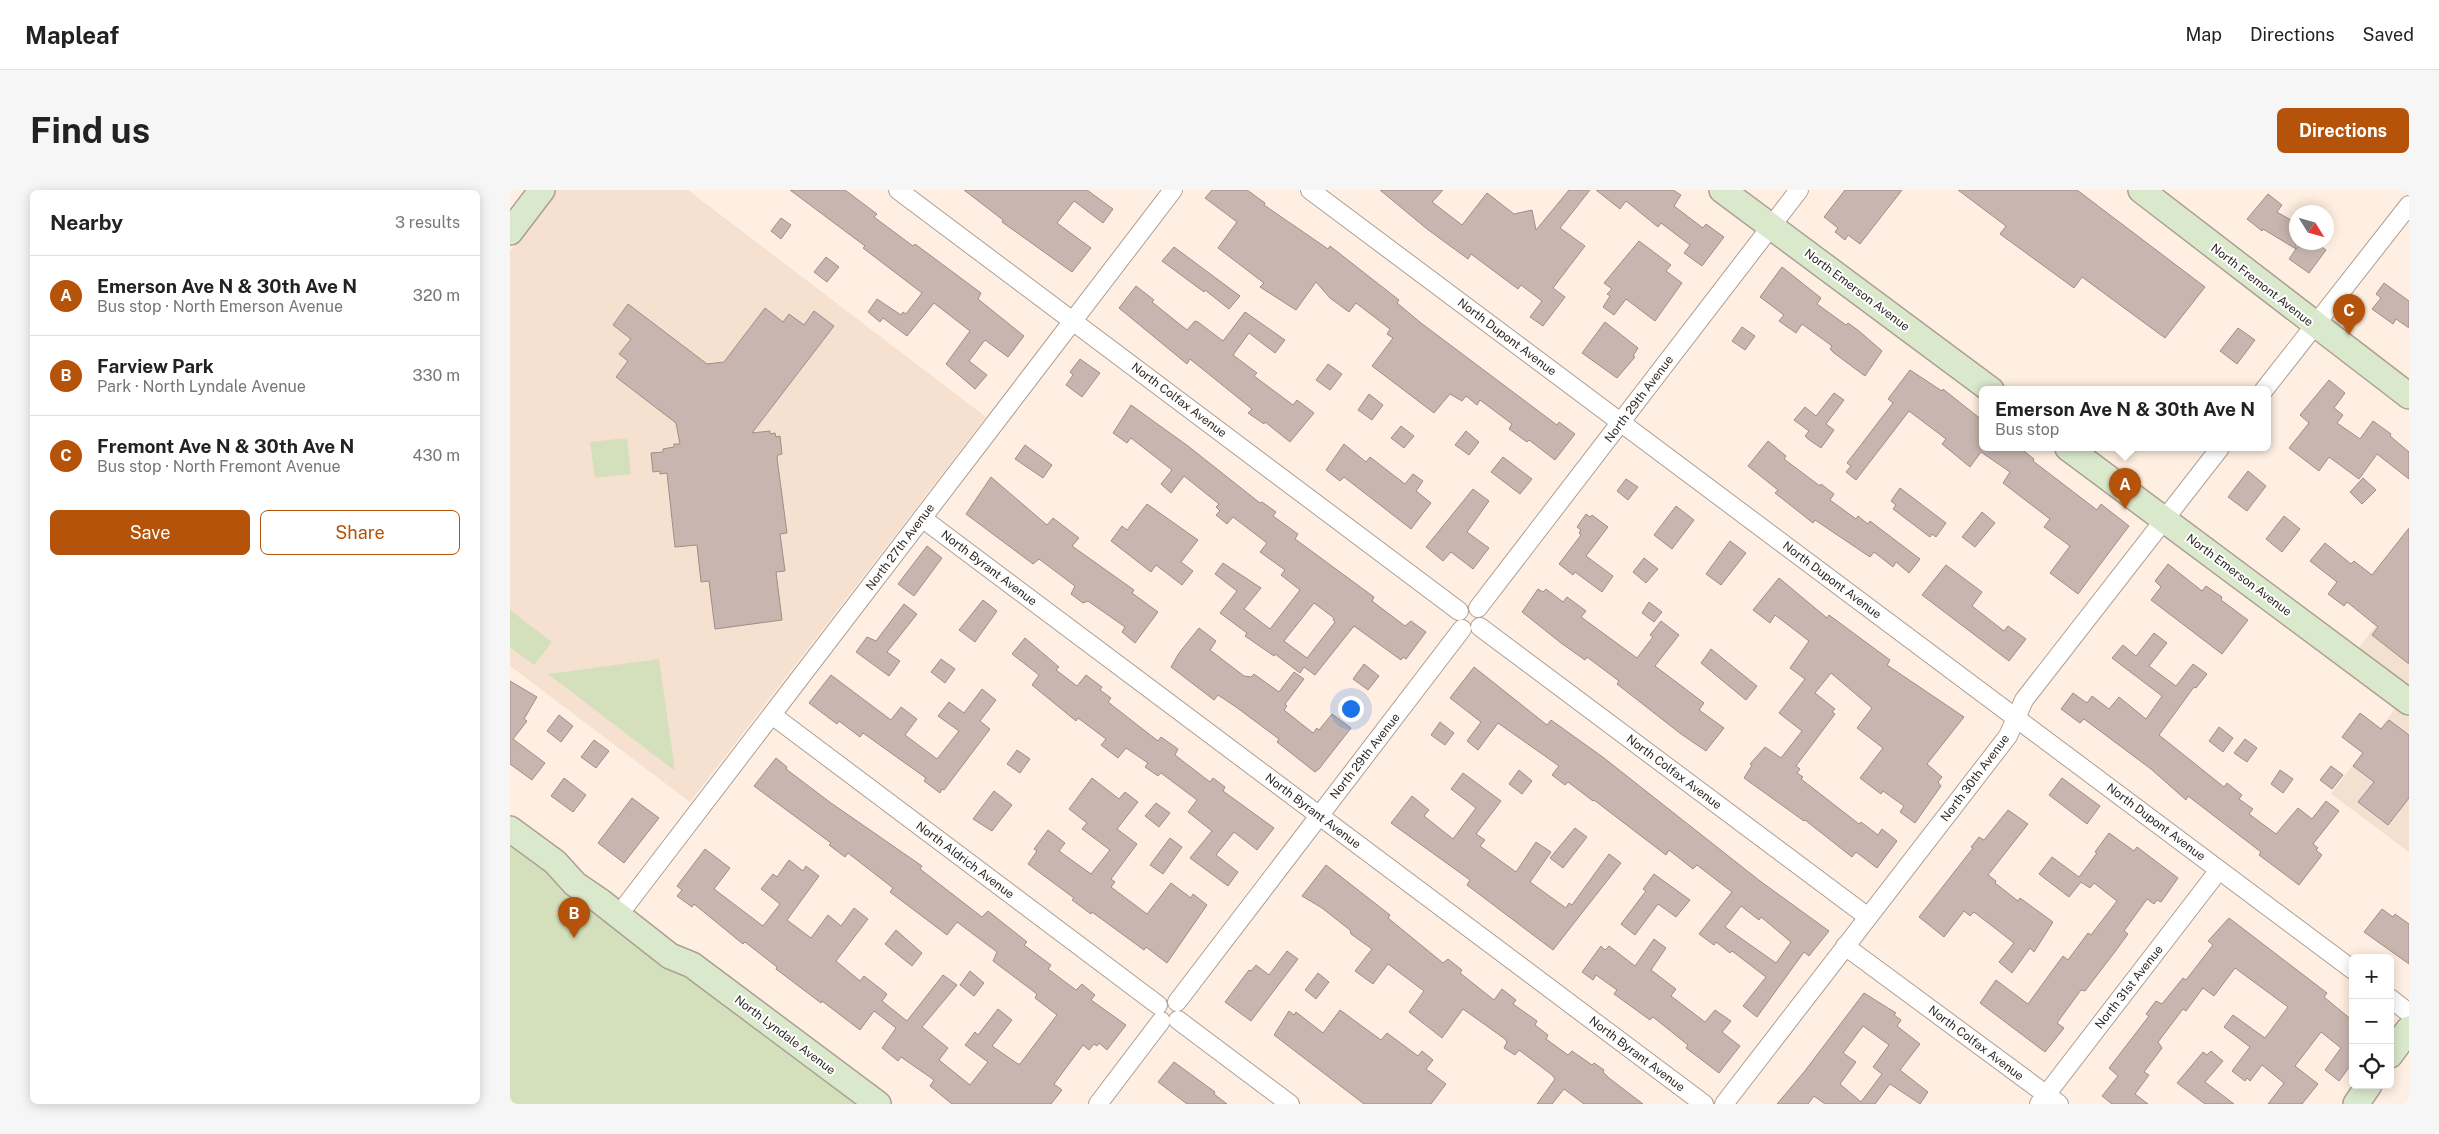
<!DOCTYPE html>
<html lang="en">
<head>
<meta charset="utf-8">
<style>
	:root { --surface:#fff; --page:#f6f6f6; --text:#222; --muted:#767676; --line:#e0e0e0; --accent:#b45309 }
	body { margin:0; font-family:"Public Sans",sans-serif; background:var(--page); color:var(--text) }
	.controls { position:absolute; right:15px; bottom:15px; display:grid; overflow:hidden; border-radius:8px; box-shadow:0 2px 12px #0003 }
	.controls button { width:45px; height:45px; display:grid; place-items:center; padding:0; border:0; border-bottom:1px solid var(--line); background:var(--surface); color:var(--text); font:25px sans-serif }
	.compass { position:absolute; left:1779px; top:15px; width:45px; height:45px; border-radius:50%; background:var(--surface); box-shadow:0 2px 12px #0003; rotate:127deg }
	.you { position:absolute; left:840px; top:518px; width:18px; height:18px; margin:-12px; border:4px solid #fff; border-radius:50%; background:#1a73e8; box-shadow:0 0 0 8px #1a73e833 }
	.badge { display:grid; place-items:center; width:32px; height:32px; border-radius:50%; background:var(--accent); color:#fff; font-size:16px; font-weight:700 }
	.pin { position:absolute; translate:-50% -41px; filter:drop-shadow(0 1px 2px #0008) }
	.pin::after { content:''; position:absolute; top:26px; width:18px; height:15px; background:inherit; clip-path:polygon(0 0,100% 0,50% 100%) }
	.popup { position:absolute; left:1469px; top:196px; width:292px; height:65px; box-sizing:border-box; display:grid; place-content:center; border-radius:8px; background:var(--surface); filter:drop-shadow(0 1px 4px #0005); font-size:16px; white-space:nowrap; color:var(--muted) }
	.popup b { font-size:19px; color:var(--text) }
	.popup::after { content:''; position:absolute; left:50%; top:100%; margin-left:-10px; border:10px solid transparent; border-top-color:var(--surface) }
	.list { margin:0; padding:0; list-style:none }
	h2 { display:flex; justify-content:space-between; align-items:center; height:65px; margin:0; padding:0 20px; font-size:21px }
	h2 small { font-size:16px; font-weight:400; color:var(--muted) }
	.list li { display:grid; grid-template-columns:32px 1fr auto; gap:15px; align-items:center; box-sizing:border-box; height:80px; padding:0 20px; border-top:1px solid var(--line) }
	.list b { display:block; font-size:19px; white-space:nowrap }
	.list p { margin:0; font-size:16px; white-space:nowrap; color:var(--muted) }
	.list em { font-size:16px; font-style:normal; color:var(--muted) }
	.actions { display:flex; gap:10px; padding:15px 20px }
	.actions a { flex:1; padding:11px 0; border:1px solid var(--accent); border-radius:8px; text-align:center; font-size:18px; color:var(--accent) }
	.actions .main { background:var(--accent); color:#fff }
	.icon { flex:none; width:28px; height:28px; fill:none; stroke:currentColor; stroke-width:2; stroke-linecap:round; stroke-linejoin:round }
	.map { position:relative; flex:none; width:1899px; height:914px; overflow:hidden; border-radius:8px }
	header { display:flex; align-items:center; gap:30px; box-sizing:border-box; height:70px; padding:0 25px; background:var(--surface); border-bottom:1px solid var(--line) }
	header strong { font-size:24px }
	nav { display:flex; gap:28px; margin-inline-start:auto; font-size:18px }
	.intro { display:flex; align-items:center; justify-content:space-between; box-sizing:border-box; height:120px; padding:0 30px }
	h1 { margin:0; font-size:35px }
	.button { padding:12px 22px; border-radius:8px; background:var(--accent); color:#fff; font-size:18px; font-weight:700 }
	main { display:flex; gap:30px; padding:0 30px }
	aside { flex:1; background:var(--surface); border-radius:8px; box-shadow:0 2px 12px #0003 }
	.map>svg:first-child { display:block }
</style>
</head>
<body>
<header>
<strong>Mapleaf</strong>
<nav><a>Map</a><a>Directions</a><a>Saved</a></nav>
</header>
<div class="intro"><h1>Find us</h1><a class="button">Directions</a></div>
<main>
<aside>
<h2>Nearby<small>3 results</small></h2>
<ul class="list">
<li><span class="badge">A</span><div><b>Emerson Ave N &amp; 30th Ave N</b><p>Bus stop · North Emerson Avenue</p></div><em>320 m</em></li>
<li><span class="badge">B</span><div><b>Farview Park</b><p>Park · North Lyndale Avenue</p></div><em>330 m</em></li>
<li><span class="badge">C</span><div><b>Fremont Ave N &amp; 30th Ave N</b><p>Bus stop · North Fremont Avenue</p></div><em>430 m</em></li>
</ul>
<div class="actions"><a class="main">Save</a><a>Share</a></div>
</aside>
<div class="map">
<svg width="1899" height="914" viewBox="0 0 1899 914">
	<rect width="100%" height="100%" fill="#ffefe2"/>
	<path fill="#f2e1d0" d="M1899,392V497L1848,459Z
		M1886,517L1899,527V662L1821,604Z"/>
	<path fill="#f6e0cf" d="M47,0H178L476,227L180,612L0,476V61Z"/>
	<path fill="#d4e0bc" d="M117,248L121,284L85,288L80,252Z
		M0,420L42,452L24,475L0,457Z
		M149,469L165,581L38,484Z
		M0,654L76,707L178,788L346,914H0Z"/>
	<path fill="#c8b5af" stroke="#a08d88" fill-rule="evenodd" d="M280,0H335L367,24L364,27L403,56L405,54L471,103L468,109L514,146L498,167L475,150L459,171L477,185L465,199L436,174L460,141L424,113L397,146L373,128L370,132L358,122L367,109L391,125L393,122L396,124L412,103L353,58L355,56Z
		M454,0H577L603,19L593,33L564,11L547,33L581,58L562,82L492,32L493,30Z
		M702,0H737L755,13L754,15L818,59L820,56L889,110L887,113L911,133L1047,235L1049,232L1065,244L1045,270L1019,250L1017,252L999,239L1002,234L970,210L967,215L956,206L952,211L940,204L924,223L862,176L883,148L877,144L880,139L846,113L839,122L820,108L806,92L786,120L750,97L754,93L708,58L727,32L695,8Z
		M870,0H933L922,12L952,35L977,3L1004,24L1022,20L1026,40L1059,0H1080L1050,38L1075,56L1043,98L1055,107L1033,136L1020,127L1032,111L1011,95L1008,99L961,64L958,69L917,39Z
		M1086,0H1163L1171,5L1164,16L1193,38L1196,34L1214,47L1192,76L1174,63L1180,55L1151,33L1148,37L1116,11L1110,19Z
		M1335,0H1392L1350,54L1338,45L1335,50L1325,42L1328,38L1314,27Z
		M1448,0H1567L1695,97L1655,148L1572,87L1564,98L1490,44L1496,36Z
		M1758,4L1772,15L1767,22L1786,33V59L1791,52H1805L1816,60L1799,83L1779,69L1786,59L1753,39L1752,41L1737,29Z
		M271,28L281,35L271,49L261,41Z
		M1129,51L1161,75L1156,81L1172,93L1145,131L1116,109L1104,125L1093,117L1100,106L1097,104L1102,99L1094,93Z
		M664,57L730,106L719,119L695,100L694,102L652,71Z
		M316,67L329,77L317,92L304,82Z
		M1272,77L1311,108L1307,114L1336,135L1338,133L1349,141L1372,161L1355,186L1324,163L1320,159L1322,156L1292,134L1286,143L1269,131L1274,125L1250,107Z
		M1874,93L1899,111V138L1886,129L1883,134L1862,119L1871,108L1866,104Z
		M626,96L644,110L642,112L677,140L685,131L688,132L713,151L735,122L775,150L765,163L739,143L723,165L747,183L744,186L783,215L787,210L804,223L780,252L755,232L754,234L738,223L742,219L680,169L677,174L609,118Z
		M118,114L197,174L214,172L255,118L273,132L279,124L294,135L304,121L324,136L242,243L260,241V244L265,243L266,247L270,246L272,264L268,265L267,268L277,343L270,344L275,381L266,382L272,430L205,439L199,391L191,392L187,355L165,357L157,283L150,284V281L143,282L141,263L153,262V259L164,257V254H170L166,233L106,187L118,171L109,164L121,149L103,135Z
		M1095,132L1128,158L1123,166L1125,167L1107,188L1072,163Z
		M1232,137L1245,146L1235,160L1222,151Z
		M1728,138L1745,150L1727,174L1710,161Z
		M570,169L590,183L572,207L556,195L563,185L560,182Z
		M818,174L832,184L820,200L806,190Z
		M1400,180L1432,201L1433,199L1472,230V258H1510L1524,269L1523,271L1587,320L1591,314L1619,336L1568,404L1540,383L1560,356L1534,337L1540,329L1493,293L1500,282L1471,262L1460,277L1432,254L1436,249L1399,221L1346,290L1336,282L1341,276L1337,273L1383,213L1378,209Z
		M1819,190L1835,203L1824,218L1833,225L1827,233L1850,249L1863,231L1881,244L1880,246L1899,262V289L1867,264L1849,289L1819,267L1809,281L1779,258L1799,233L1790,225Z
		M1324,203L1334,210L1316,234L1324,240L1311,258L1298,249L1295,246L1299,241L1284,230L1295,217L1306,226Z
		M859,204L873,215L862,230L848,220Z
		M621,215L678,256L750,313L752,312L766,322L763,326L788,344L785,349L864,407L862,411L895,436L901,431L916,442L896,469L893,467L891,470L844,436L805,485L794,477L790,483L765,464L764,466L748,455L735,446L737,443L710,423L727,401L705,384L713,373L751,398L734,419L760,439L790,400L771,385L775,380L750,362L757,353L723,327L717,334L706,325L710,321L706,317L709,314L674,286L661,303L651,294L662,280L621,248L617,253L603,243ZM804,413L824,428L823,430L825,432L797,468L774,451Z
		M891,236L904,246L894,258L881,248Z
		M956,241L969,252L959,265L945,255Z
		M1258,251L1276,266L1274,269L1310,296L1311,294L1324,304L1320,310L1346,329L1348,326L1358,334L1360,331L1410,369L1399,383L1386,372L1383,377L1364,362L1360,367L1305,330L1303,333L1265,303L1268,300L1238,276Z
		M834,254L856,272L860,267L895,294L903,284L913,291L906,301L921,313L901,339L834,287L830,291L816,280Z
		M515,255L542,275L533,288L505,269Z
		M993,267L1022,289L1010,304L981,282Z
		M1738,281L1756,296L1737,321L1718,307Z
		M481,287L537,335L543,328L569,348L562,356L624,400L622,403L648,422L625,453L612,442L615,437L578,411L573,413L561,404L565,396L529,369L523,374L456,324Z
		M1853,288L1866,300L1852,314L1840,302Z
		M1116,289L1128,297L1118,310L1107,301Z
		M1390,298L1436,333L1426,347L1422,344L1420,347L1383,319L1386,315L1381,311Z
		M963,299L979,311L957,342L979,358L963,379L941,362L933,371L916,357Z
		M637,314L688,350L671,372L683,381L672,395L646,375L641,382L601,351L612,336L617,340Z
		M1166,316L1184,330L1162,359L1144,345Z
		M1472,322L1485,333L1465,357L1452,347Z
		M1076,324L1080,327L1082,325L1098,337L1076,366L1103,386L1092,402L1065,382L1063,385L1049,374L1071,345L1069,343L1071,340L1067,337Z
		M1774,326L1790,339L1772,362L1756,349Z
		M1899,338V474L1862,445L1868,437L1837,412L1834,416L1818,404L1827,392L1800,371L1815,353L1841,374L1844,371L1862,385Z
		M1220,351L1236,363L1211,395L1196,384Z
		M417,356L432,368L404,406L388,394Z
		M1134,368L1148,379L1136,393L1123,382Z
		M1658,374L1692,401L1696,396L1712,407L1711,410L1738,430L1712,464L1641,410L1651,397L1645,391Z
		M1436,375L1472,402L1462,416L1494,441L1498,436L1516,449L1499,471L1412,405Z
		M1269,388L1317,428L1319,425L1380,470L1377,475L1454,527L1417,574L1432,587L1428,592L1431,596L1405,633L1390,622L1394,616L1373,601L1371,604L1350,588L1373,558L1347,538L1362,518L1321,483L1305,503L1325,519L1322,522L1325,524L1286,576L1290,579L1287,583L1293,587L1291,589L1349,634L1351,632L1368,645L1372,639L1387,651L1367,678L1346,662L1342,667L1295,630L1294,631L1234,588L1242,575L1240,574L1255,557L1271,568L1292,541L1269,523L1295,489L1280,478L1299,451L1265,425L1260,433L1243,420Z
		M1028,399L1033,402L1036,399L1053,412L1057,407L1076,421L1071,427L1127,468L1143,447L1140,445L1151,431L1169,445L1145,476L1194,513L1189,520L1214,538L1199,557L1196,561L1171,544L1107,494L1109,491L1077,467L1075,470L1051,453L1012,422Z
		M473,410L487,421L465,452L449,440Z
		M1139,412L1152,422L1144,432L1132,423Z
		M394,414L407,424L377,462L390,471L379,486L346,462L357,447L366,451Z
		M689,438L706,451L700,460L734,486L741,487L744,484L769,502L784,482L794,489L775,514L777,516L774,520L803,543L807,538L809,540L822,524L841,538L809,579L805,582L767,552L769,549L726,517L708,505L704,510L661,477L669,463Z
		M1644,443L1657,453L1639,476L1666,496L1683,474L1697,484L1686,498L1684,497L1649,545L1714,597L1717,593L1732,605L1729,609L1743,619L1739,624L1766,644L1788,618L1802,629L1816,611L1829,621L1803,654L1808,658L1806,660L1812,665L1789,695L1749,665L1751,662L1678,606L1676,610L1641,579L1574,529L1570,533L1551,519L1563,503L1577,513L1582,506L1599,519L1609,507L1636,529L1652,506L1602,468L1613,455L1626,466Z
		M515,448L549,477L546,480L567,496L576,485L592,497L590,500L601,508L598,512L648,551L651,547L668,559L665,565L700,592L703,588L715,597L713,601L764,638L747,660L724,642L706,665L728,682L718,696L680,668L702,641L678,622L687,610L651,583L648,586L635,577L638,573L616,558L608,568L591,555L596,549L568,528L566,531L522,495L529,485L502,464Z
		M1201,459L1247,496L1236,510L1191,473Z
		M431,469L445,479L435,493L421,482Z
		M854,474L869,486L858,500L843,489Z
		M964,477L1037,535L1041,530L1094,568L1250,691L1319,741L1299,766L1294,762L1247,827L1233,816L1256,787L1222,761L1220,763L1206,752L1204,755L1189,744L1222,702L1187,675L1183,679L1159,660L1156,665L1084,610L1083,611L1058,592L1055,595L1042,585L1049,576L988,533L968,560L957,551L971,532L940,508ZM1231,716L1249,730L1251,727L1281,752L1266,773L1215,737Z
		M321,485L381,530L391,517L407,529L395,545L427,569L449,541L428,526L439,512L454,523L472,499L486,510L470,531L480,539L434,600L432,599L430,603L414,591L416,588L353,543L350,547L329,531L327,534L299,513Z
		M0,491L27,507L14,529L17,531L3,549L35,573L22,590L0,574Z
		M1850,523L1871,539L1879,530L1899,545V608L1878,635L1848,612L1864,592L1843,576L1853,563L1832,547Z
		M49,525L63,536L51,552L37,541Z
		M930,532L944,543L935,555L921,545Z
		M1709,537L1723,548L1713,562L1699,551Z
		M1735,549L1747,558L1737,572L1724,563Z
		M84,550L99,561L86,578L71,567Z
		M507,560L520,569L510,583L497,574Z
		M266,568L277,577L276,579L321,613L412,676L410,679L472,727L478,721L517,752L514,755L541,775L538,779L566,800L572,794L585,805L581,810L616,835L597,860L589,853L587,856L584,854L579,860L573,855L544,894L552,900L541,914H442L420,896L424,890L391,867L388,871L372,858L386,838L364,821L350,840L312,811L311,813L266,779L267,777L235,752L233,754L184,714L182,717L167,706L172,700L167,696L195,659L220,678L204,699L253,736L270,714L251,699L263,684L267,687L279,670L293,681L296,676L309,686L277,730L301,748L318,725L331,736L344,718L358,729L326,771L350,791L354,786L377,804L372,811L397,831L433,785L447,795L412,837L438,858L429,870L460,895L478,872L455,855L465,842L468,845L488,819L502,830L482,856L508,874H510L547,825L525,808L527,804L483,771L487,762L447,732L437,745L380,702L383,698L338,663L335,667L319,655L321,653L244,596Z
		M1821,576L1833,585L1822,599L1810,590Z
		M1009,580L1022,591L1012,604L999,594Z
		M1770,580L1783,589L1773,603L1761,594Z
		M953,583L991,611L966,644L975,650L970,656L1006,682L1026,652L1041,662L1020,692L1056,718L1059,713L1062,715L1099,664L1111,673L1043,760L957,695L960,690L881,633L902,606L919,620L914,626L943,649L966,618L941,599Z
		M54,588L76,605L63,622L41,606Z
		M582,588L609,609L615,602L628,612L607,639L627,654L601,689L605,692L601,697L637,724L661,693L681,708L683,704L697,715L657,773L636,757L634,760L582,722L581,724L562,710L564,708L518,674L527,661L524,659L538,640L555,653L549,661L581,684L600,660L572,639L577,633L559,619Z
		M1552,588L1590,616L1577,634L1539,605Z
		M484,601L502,615L482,641L463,629Z
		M122,608L149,628L114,673L88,653Z
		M646,613L660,623L649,637L635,626Z
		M1498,620L1518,634L1478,685L1486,691L1485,693L1508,711L1510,708L1543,732L1524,762L1520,758L1502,783L1489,772L1504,753L1464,722L1460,726L1454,721L1434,747L1409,727L1463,658L1461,657L1469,647L1474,650Z
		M1065,638L1077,647L1053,678L1040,668Z
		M1599,643L1624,661L1627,657L1668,688L1651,712L1647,710L1644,714L1637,709L1614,741L1618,744L1604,763L1575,801L1571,800L1547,833L1554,838L1535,862L1470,813L1486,790L1518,814L1553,766L1558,770L1578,743L1581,745L1607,711L1584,693L1580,698L1571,692L1559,707L1529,684L1542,667L1569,687L1587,663L1585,662Z
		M660,648L672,657L653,684L640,675Z
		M816,675L880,725L878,728L933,773L938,769L952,780L950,783L984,810L992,799L1006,810L1003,814L1027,831L1025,835L1038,845L1036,849L1058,865L1062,861L1082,875L1084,873L1094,880L1093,882L1099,888L1133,914H1074L1054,899L1042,914H1027L1045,889L1042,885L1009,860L1005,865L994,858L997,852L995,849L953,819L932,848L899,822L914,801L878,774L863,794L845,781L862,759L841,744L840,740L812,718L792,706Z
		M1144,684L1180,710L1166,727L1148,714L1125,745L1111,734L1136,701L1133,699Z
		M1872,719L1883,727L1885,724L1899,734V774L1854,742Z
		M1719,728L1817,803L1814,807L1843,831V872L1829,891L1815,880L1831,858L1811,842L1785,876L1808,894L1792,914H1758L1774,893L1752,875L1740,891L1737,888L1735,891L1722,881L1740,857L1714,837L1723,825L1755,848L1778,817L1725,778L1704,806L1693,798L1676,821L1673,819L1648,852L1652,858L1634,882L1639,885L1625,904L1638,914H1602L1592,906L1608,886L1599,878L1639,826L1636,824L1646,811L1652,814L1673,788L1676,790L1703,755L1698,751Z
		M386,740L412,763L402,776L375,754Z
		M1144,749L1156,758L1141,780L1166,799L1161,806L1195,832L1205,820L1221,831L1212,842L1230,856L1209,883L1176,858L1178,855L1143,827L1140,830L1104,804L1107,800L1086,785L1083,790L1072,782L1091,756L1095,760L1099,756L1125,776Z
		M777,761L788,769L741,831L715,812L739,780L741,781L746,775L759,785Z
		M460,781L474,793L464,806L450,795Z
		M808,783L819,792L806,809L795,800Z
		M1354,803L1386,823L1384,825L1391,830L1387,836L1410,854L1390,880L1418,902L1410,914L1380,894L1365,914H1315L1304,906L1298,914H1267L1294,882ZM1353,836L1379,855L1363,877L1372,884L1351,912L1330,894L1346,872L1333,863Z
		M830,820L871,850L877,843L908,866L912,861L923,870L916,879L936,894L921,914H854L764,845L779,821L784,825L786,822L813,843Z
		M1701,861L1713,871L1695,892L1724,914H1695L1667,893L1693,862L1697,865Z
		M664,872L705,902L704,904L717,914H677L648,892Z"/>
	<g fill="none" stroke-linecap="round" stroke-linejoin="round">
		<g stroke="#ae9f93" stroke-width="20">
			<path id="street" d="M388,0L949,421
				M800,0L1843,780
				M1754,200L1899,15
				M412,328L1194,914
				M968,418L1289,0
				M970,437L1358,727
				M262,525L648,815
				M117,714L663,0
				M1335,756L1549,914
				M1880,808L1899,823
				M667,812L952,439
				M668,830L780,914
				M588,914L651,831
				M1214,914L1498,546L1514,510L1710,258
				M1529,914L1709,680"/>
		</g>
		<g stroke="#ae9f93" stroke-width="28">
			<path id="secondary" d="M1212,0L1481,200
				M1631,0L1899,206
				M0,42L32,0
				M1558,258L1899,512
				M0,639L45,672L65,694L90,711L160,766L182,775L368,914
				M1880,865L1899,839
				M1846,914L1859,895"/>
		</g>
		<use href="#street" stroke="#fff" stroke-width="18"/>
		<use href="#secondary" stroke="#dae8cc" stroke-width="25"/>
	</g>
	<g text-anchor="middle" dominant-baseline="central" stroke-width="4" stroke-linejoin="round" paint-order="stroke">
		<g font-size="12" fill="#2f2925" stroke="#fff">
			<text transform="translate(1752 95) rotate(38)">North Fremont Avenue</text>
			<text transform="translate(1347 100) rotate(37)">North Emerson Avenue</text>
			<text transform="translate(997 147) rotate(37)">North Dupont Avenue</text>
			<text transform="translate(1129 209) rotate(-53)">North 29th Avenue</text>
			<text transform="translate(669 210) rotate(37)">North Colfax Avenue</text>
			<text transform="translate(390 357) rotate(-53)">North 27th Avenue</text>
			<text transform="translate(479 378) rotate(37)">North Byrant Avenue</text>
			<text transform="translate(1729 385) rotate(37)">North Emerson Avenue</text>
			<text transform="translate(1322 390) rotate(37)">North Dupont Avenue</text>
			<text transform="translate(855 566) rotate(-52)">North 29th Avenue</text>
			<text transform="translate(1164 582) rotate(37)">North Colfax Avenue</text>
			<text transform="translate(1465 588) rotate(-53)">North 30th Avenue</text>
			<text transform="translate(803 621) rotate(37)">North Byrant Avenue</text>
			<text transform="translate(1646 632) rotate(37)">North Dupont Avenue</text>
			<text transform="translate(455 670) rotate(37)">North Aldrich Avenue</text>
			<text transform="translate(1619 797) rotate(-52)">North 31st Avenue</text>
			<text transform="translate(275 845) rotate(37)">North Lyndale Avenue</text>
			<text transform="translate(1466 853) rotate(37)">North Colfax Avenue</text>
			<text transform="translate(1127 864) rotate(37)">North Byrant Avenue</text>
		</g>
	</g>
</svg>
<div class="controls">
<button>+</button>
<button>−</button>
<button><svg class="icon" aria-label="locate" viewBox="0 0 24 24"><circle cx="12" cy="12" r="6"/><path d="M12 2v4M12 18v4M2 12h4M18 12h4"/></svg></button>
</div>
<svg class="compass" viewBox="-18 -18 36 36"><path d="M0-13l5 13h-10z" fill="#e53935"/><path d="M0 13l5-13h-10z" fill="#767676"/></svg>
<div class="you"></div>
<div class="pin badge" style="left:1615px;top:319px">A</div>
<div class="popup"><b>Emerson Ave N &amp; 30th Ave N</b>Bus stop</div>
<div class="pin badge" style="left:64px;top:748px">B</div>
<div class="pin badge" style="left:1839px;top:145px">C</div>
</div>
</main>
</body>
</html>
